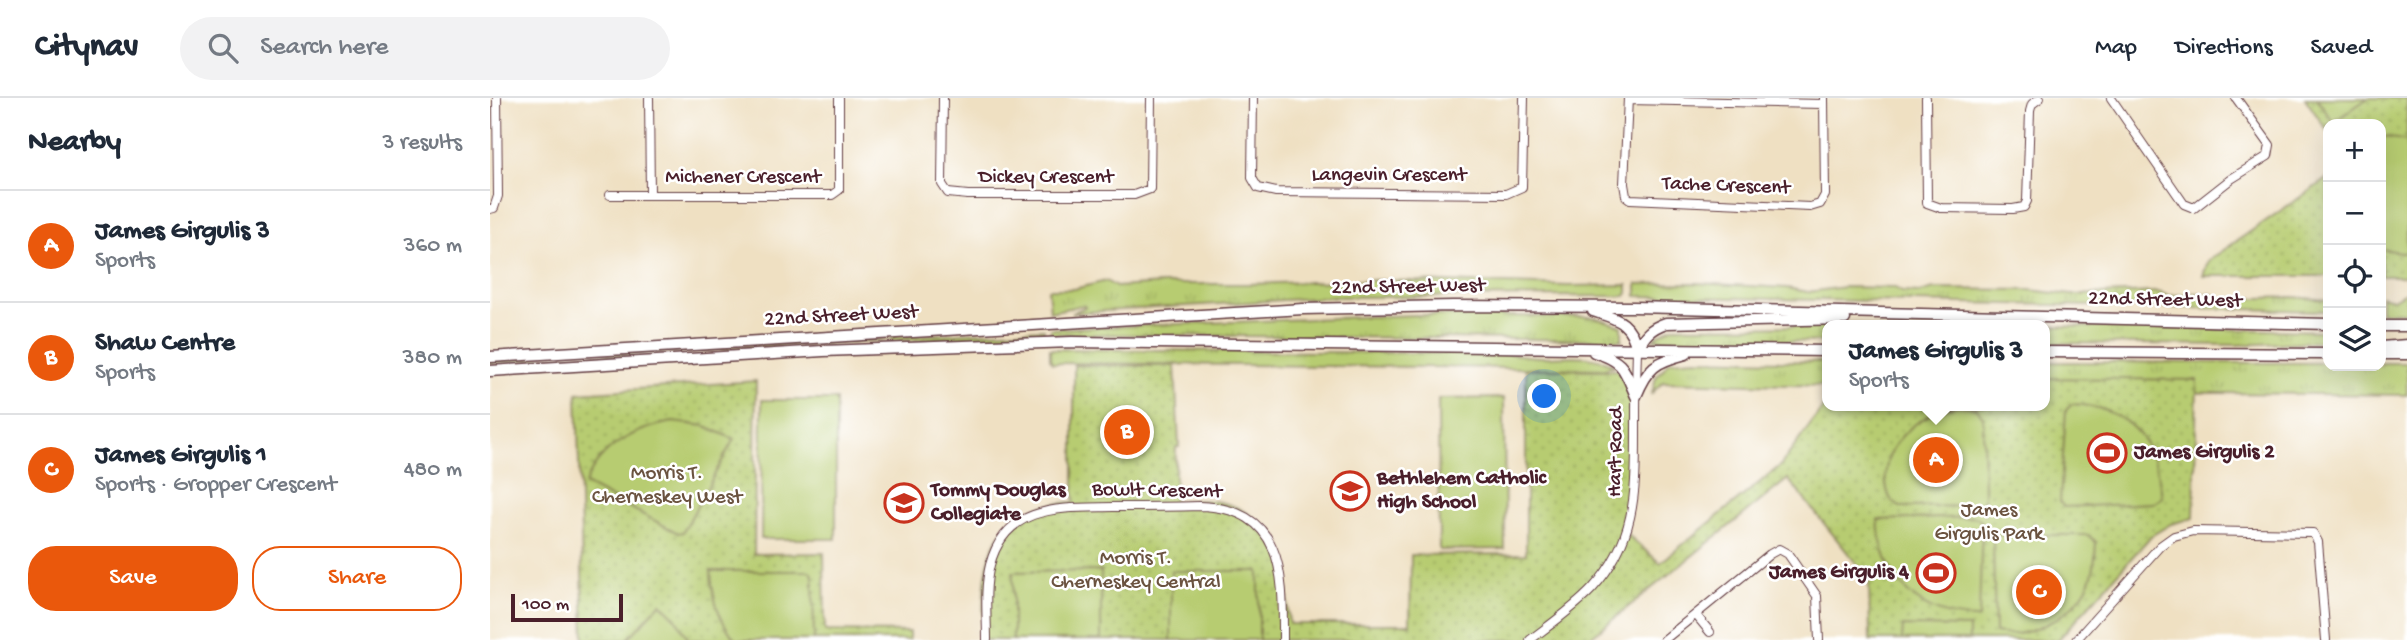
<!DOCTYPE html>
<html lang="en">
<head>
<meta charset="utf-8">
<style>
	:root { --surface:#fff; --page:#f2f2f3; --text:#1f2937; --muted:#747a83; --line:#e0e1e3; --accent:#ea580c }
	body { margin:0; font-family:"Gochi Hand",sans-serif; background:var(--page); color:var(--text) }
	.controls { position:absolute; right:21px; top:21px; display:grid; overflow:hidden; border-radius:14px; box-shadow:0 7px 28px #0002 }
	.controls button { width:63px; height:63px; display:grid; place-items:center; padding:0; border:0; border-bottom:2px solid var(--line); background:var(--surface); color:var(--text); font:35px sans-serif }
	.scale { position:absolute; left:21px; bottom:18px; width:112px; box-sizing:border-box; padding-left:7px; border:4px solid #4a1f2b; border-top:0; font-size:19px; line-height:24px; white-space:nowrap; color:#4a1f2b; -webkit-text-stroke:5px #fff; paint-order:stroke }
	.you { position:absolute; left:1055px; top:299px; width:24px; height:24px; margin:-18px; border:5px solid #fff; border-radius:50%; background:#1a73e8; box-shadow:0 0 0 10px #1a73e833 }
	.badge { display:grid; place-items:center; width:46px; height:46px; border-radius:50%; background:var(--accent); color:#fff; font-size:23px; font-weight:700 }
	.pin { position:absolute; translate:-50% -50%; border:4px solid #fff; box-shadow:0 2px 7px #0006 }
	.popup { position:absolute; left:1332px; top:222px; width:228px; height:91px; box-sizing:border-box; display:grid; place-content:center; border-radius:14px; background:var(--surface); filter:drop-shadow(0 2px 5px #0005); font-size:23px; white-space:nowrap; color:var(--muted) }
	.popup b { font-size:26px; color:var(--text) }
	.popup::after { content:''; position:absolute; left:50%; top:100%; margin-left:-14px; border:14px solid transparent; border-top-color:var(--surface) }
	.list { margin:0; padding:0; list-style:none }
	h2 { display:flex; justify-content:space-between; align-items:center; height:91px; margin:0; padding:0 28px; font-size:30px }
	h2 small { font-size:23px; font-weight:400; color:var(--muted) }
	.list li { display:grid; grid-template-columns:46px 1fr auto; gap:21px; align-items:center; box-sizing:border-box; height:112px; padding:0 28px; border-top:2px solid var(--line) }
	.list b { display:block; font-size:26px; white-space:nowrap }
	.list p { margin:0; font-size:23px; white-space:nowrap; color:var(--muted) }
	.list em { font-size:23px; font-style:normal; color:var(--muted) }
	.actions { display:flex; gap:14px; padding:21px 28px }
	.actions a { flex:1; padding:16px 0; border:2px solid var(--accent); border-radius:28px; text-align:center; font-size:24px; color:var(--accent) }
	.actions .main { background:var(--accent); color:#fff }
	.icon { flex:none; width:38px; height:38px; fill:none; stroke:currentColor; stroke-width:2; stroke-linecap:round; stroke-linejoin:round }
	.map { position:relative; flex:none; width:1917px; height:542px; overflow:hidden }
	header { display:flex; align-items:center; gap:42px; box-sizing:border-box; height:98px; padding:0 35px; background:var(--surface); border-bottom:2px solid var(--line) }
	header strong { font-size:33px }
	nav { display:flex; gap:38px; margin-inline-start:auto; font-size:24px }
	.search { width:490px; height:63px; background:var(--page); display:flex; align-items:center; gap:18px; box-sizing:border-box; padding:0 24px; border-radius:38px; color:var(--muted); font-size:26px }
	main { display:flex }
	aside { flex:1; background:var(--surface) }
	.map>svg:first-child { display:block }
</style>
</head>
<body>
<header>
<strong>Citynav</strong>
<div class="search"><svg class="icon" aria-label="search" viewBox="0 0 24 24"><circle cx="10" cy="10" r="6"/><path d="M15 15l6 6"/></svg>Search here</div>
<nav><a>Map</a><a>Directions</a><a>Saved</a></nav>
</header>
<main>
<aside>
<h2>Nearby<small>3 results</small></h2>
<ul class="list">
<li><span class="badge">A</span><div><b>James Girgulis 3</b><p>Sports</p></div><em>360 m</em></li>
<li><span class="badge">B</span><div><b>Shaw Centre</b><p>Sports</p></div><em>380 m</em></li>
<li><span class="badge">C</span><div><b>James Girgulis 1</b><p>Sports · Gropper Crescent</p></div><em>480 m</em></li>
</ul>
<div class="actions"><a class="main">Save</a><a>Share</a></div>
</aside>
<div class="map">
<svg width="1917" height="542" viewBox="0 0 1917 542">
	<defs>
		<pattern id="grass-tufts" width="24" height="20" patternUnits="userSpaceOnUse" patternTransform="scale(1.75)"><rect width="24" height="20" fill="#b7cc71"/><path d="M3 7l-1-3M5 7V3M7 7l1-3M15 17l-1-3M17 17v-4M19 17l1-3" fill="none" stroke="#9faf62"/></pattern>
		<pattern id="park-dots" width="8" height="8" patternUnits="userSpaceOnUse" patternTransform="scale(1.75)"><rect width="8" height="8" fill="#b7cc71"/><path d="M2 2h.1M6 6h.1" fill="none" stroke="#9faf62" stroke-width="1.8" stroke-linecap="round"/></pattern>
	</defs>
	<rect width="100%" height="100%" fill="#fff"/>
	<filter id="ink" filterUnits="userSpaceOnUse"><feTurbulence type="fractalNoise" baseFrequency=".0143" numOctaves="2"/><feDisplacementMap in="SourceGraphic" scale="14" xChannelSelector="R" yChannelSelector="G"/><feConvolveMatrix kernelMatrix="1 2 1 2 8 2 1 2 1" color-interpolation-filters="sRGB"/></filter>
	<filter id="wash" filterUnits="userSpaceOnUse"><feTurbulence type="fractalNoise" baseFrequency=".00686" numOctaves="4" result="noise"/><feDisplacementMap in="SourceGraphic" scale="28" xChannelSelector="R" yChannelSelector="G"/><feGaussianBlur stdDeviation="1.57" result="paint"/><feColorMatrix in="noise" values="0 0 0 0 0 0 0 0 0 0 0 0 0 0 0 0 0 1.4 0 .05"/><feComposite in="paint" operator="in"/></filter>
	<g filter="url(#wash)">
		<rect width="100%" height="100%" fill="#efe0c2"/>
		<path fill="url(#grass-tufts)" stroke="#80764e" stroke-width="2" d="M889,182L1078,188L1138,187V195L1136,198L842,199L582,215L595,209L593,207L560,214L558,191H584L616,183L626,189L672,186H756Z
			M1205,185L1297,190L1318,194L1354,189L1405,190L1412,194L1430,195L1444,191L1540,192L1582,197L1668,194L1679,198L1702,195L1722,196L1732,201L1803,199L1838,202V213L1147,198V186Z
			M1917,193V214H1891V198L1903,201Z
			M925,217L1104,219L1132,228V242L560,236V231Z
			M1337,228V244L1162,241L1182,229Z
			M1555,228L1838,233V243L1746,247L1555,245Z
			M554,231V236L402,243V239Z
			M376,241L400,242L0,265V262Z
			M560,251L1022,256C1032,257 1041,259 1051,259C1076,259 1100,254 1124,267L1113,271L562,265L560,260Z
			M1204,261L1337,264V288L1173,284L1162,295L1166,279L1180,263Z
			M1555,264L1838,265V268H1891V265H1917V297L1555,293Z"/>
		<path fill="url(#park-dots)" stroke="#80764e" stroke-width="2" d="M1815,0H1917V178H1891V26H1838V34Z
			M1838,80V178H1713L1718,163Z
			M584,267L685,268L689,349H686L684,403C697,403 710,402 722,403C759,407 790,436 796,472C798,490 797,509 799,526H920L921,457L1036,456V271L1129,272L1138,292L1140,307L1139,395L1132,432L1170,465L1290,368L1337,304L1338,308H1554L1555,280L1707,282L1704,420L1681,426L1661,438L1568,542H1380L1379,481L1298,381L1097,542H493C493,469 493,408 584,404Z
			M266,283L264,456L334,455L335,533L419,534V542H94L87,295Z"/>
		<path fill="#b7cc71" stroke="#80764e" stroke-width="2" d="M1827,0H1878L1843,24Z
			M1891,38L1917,43V155L1891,151Z
			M1014,300L1015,451L949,452L948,301Z
			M272,302H346V441H271Z
			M1582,306C1640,309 1666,344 1672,399L1663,405L1574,409L1570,404L1576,312Z
			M1469,308L1487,310L1493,319L1494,401L1487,408L1410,409C1400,403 1398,398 1396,386C1391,344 1431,314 1469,308Z
			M183,324L215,328L244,341L193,434L188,435L95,386C110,348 146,330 183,324Z
			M1486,419L1492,424L1489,520C1428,521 1392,480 1388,422Z
			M1508,437H1598L1606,444C1605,459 1605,474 1598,487C1582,517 1541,542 1505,535L1503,443Z
			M221,473H319L323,477L324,542H246C228,522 222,499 221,473Z
			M611,473V542H523V474Z
			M681,473H769V542H681Z
			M171,505L185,519L199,542H137Z
			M1413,528L1479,529V542H1412Z"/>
	</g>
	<g filter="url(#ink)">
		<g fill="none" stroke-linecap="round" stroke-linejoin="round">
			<g stroke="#633c42" stroke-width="10">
				<path id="minor" d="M159,0L160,97H342L349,92V0
					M453,0L452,86L458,95L478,97H644L660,91L661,0
					M763,0L762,80L768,90L786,94L1016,96L1032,89L1034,0
					M1138,0L1134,86L1136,98L1140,101L1320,109L1330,106L1335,97L1334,0
					M1436,0L1437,105L1451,110L1523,111L1534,109L1537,103L1540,13L1542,6L1550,0
					M1621,0L1694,106L1704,110L1741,81L1778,58L1780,47L1746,0
					M1138,2L1334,6
					M120,97H160
					M0,111L4,110L8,98L7,0
					M1206,517L1220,534
					M497,542C497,518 494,491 500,467C516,405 573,410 623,409C652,409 680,409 709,408C795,410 793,477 793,542
					M1040,542C1061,526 1084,510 1102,491C1145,444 1146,397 1146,337C1146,308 1146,280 1147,252
					M1174,542L1280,456L1289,451L1298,456L1327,498L1329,542
					M1586,542L1670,448L1684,438L1703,433L1823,435L1828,444L1836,542"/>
			</g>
			<g stroke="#633c42" stroke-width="13">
				<path id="highway" d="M1103,213C1127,221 1141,223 1147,252
					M1891,228H1917
					M1891,249L1917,247
					M1147,252C1154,237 1161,230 1176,225L1355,221
					M1104,254C1134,263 1134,271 1146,298
					M1554,254L1838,256
					M1891,256H1917
					M0,259L813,211L963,208L1144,209L1838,226
					M0,273L333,253L582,244L1338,253
					M1146,298C1158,269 1165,264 1196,256"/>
			</g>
			<use href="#minor" stroke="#fff" stroke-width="8"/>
			<use href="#highway" stroke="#fff" stroke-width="10"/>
		</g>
	</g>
	<defs>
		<g id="stadium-ring" transform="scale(2.0125)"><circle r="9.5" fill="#fff" stroke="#c8321e" stroke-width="1.5"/><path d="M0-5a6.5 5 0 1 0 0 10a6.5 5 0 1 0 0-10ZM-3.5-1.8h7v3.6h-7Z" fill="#c8321e"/></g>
		<g id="school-ring" transform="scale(2.0125)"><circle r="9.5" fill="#fff" stroke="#c8321e" stroke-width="1.5"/><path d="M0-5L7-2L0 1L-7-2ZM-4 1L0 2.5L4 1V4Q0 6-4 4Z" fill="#c8321e"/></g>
	</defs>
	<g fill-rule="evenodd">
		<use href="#stadium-ring" x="1617" y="355"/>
		<use href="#school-ring" x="860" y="393"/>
		<use href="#school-ring" x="414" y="405"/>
		<use href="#stadium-ring" x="1446" y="475"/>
	</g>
	<g text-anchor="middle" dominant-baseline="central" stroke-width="5" stroke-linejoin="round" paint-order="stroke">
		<g font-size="21" fill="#4a1f2b" stroke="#fff">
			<text x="899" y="78">Langevin Crescent</text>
			<text x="253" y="80">Michener Crescent</text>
			<text x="556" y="80">Dickey Crescent</text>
			<text transform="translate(1236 89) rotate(2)">Tache Crescent</text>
			<text transform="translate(918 190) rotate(-1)">22nd Street West</text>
			<text transform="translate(1675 203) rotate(1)">22nd Street West</text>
			<text transform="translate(351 219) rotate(-3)">22nd Street West</text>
			<text transform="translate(1127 354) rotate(-89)">Hart Road</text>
			<text transform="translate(667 394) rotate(1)">Bowlt Crescent</text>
		</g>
		<g font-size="21" font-weight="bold" fill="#4a1f2b" stroke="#fff" text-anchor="start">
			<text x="1644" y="355">James Girgulis 2</text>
			<text x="887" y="381">Bethlehem Catholic<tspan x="887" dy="24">High School</tspan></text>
			<text x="441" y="393">Tommy Douglas<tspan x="441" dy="24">Collegiate</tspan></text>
			<text x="1419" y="475" text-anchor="end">James Girgulis 4</text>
		</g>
		<g font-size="21" fill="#6b5340" stroke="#fff">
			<text x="177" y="376">Morris T.<tspan x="177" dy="24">Cherneskey West</tspan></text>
			<text x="1499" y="413">James<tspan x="1499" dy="24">Girgulis Park</tspan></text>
			<text x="646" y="461">Morris T.<tspan x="646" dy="24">Cherneskey Central</tspan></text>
		</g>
	</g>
</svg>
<div class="controls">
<button>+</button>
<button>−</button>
<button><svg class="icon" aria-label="locate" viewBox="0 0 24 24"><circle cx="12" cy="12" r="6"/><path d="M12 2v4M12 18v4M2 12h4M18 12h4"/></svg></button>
<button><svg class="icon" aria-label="layers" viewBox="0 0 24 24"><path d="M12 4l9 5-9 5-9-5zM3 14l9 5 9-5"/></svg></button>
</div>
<div class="scale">100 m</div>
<div class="you"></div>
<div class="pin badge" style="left:1446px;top:362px">A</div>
<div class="popup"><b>James Girgulis 3</b>Sports</div>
<div class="pin badge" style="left:637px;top:334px">B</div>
<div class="pin badge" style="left:1549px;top:494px">C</div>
</div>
</main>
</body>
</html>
